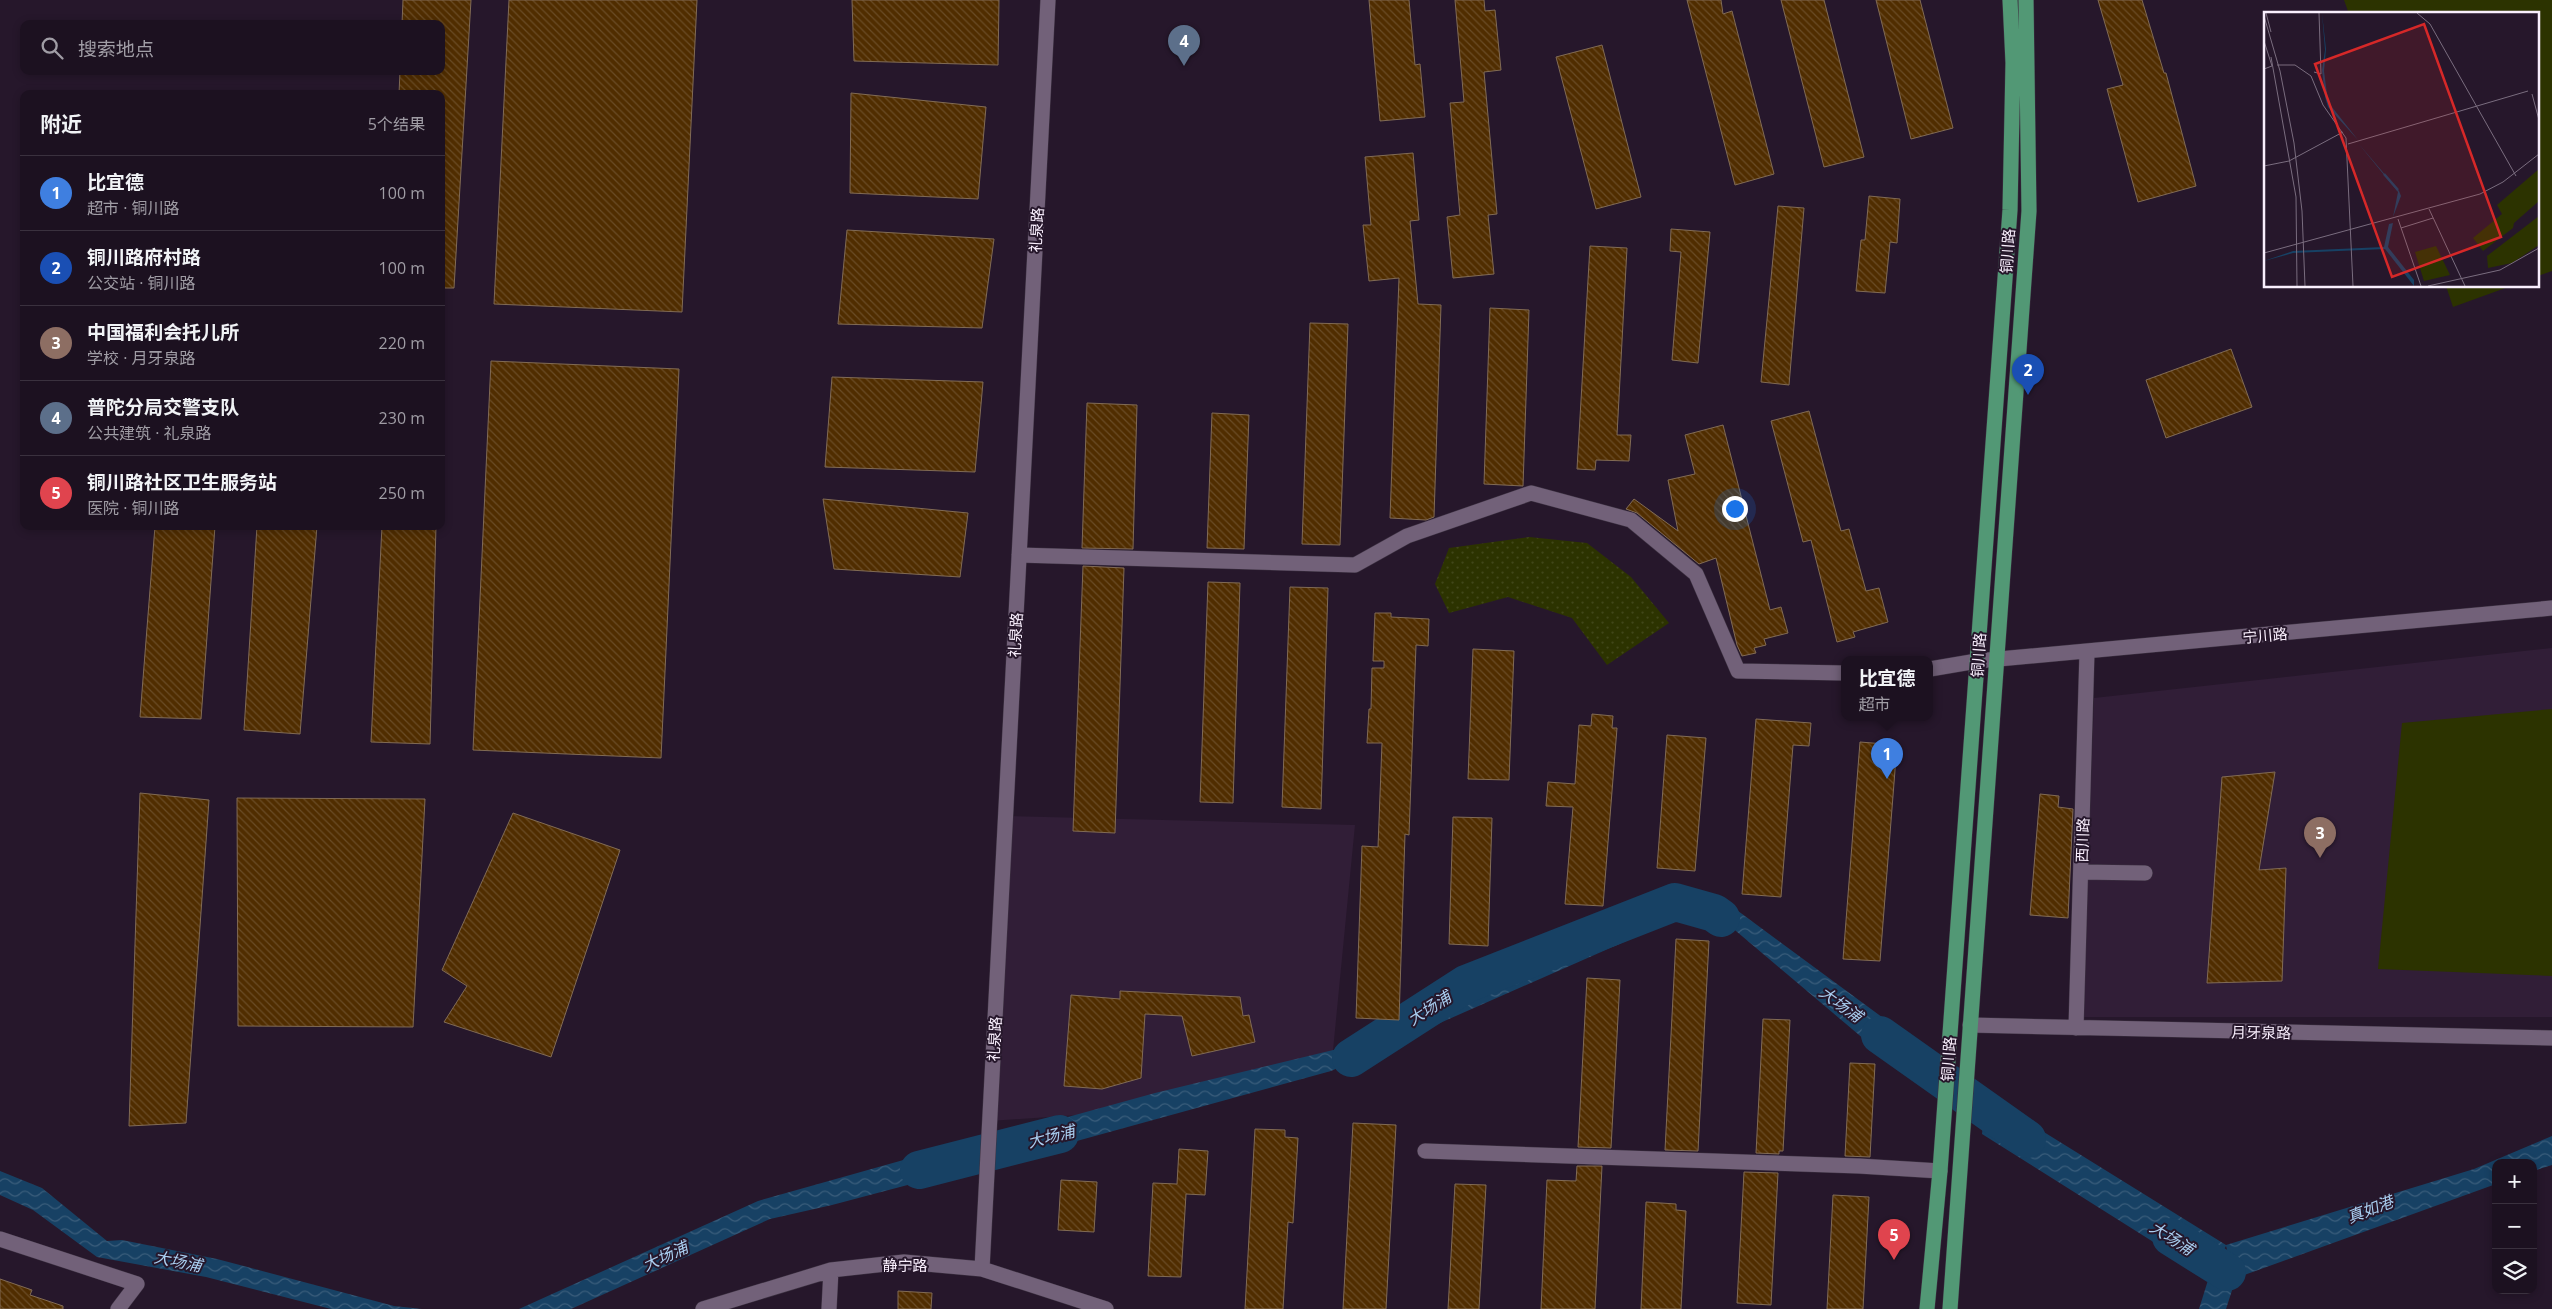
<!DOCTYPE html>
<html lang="zh">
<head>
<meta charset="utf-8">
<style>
	:root { --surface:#1c1120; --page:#251a29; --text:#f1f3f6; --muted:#a09da5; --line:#3a313e; --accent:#52cdcd }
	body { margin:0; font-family:"Open Sans","Noto Sans SC",sans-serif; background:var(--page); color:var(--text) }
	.controls { position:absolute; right:15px; bottom:15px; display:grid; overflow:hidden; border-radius:10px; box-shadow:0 2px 8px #0003 }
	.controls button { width:45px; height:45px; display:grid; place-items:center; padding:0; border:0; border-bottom:1px solid var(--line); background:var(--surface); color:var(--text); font:25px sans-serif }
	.you { position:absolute; left:1734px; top:508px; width:18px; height:18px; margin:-12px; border:4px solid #fff; border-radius:50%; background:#1a73e8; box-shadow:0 0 0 8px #1a73e833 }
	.badge { display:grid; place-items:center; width:32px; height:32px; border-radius:50%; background:var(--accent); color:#fff; font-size:16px; font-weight:700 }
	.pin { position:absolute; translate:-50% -41px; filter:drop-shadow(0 1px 2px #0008) }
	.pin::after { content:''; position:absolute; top:26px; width:18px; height:15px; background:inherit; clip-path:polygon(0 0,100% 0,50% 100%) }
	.popup { position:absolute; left:1841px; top:656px; width:92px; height:65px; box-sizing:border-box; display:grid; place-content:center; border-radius:10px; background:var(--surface); filter:drop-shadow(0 1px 4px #0005); font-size:16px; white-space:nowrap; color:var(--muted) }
	.popup b { font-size:19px; color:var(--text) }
	.popup::after { content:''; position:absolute; left:50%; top:100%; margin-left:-10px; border:10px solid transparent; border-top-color:var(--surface) }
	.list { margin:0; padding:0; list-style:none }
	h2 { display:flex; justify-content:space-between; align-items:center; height:65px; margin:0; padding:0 20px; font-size:21px }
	h2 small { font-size:16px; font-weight:400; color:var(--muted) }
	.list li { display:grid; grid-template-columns:32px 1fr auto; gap:15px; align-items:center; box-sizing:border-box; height:75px; padding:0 20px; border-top:1px solid var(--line) }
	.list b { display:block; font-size:19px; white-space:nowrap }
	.list p { margin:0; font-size:16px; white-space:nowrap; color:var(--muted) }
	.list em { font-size:16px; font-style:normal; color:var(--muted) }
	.icon { flex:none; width:28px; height:28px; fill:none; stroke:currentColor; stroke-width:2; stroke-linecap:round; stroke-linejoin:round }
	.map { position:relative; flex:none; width:2552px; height:1309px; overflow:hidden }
	.search { position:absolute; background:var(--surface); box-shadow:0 2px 8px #0003; left:20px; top:20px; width:425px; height:55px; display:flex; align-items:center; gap:12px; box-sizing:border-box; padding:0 18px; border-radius:10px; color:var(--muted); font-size:19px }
	.panel { position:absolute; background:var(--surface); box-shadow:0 2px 8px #0003; left:20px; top:90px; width:425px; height:440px; border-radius:10px }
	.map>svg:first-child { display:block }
</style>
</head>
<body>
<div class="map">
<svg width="2552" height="1309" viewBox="0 0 2552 1309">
	<defs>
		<pattern id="grass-dots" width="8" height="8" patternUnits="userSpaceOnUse" patternTransform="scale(1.25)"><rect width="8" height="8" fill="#2c3300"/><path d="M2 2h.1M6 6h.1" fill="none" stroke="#414719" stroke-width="1.8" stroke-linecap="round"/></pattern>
		<pattern id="water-waves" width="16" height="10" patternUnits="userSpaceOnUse" patternTransform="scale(1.25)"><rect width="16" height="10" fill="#174164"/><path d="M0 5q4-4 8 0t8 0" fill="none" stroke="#3a5d7b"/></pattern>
		<pattern id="building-back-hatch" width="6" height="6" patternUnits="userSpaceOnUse" patternTransform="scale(1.25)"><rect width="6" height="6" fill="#502d00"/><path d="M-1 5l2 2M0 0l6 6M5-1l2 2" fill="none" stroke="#6a4c26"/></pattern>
	</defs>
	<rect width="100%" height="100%" fill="#26172b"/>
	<path fill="#311e37" d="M2552,648V1017H2083L2094,698Z
		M1006,816L1355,825L1331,1071L1153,1110L990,1121Z"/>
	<path fill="url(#grass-dots)" d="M1529,537L1587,543L1631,577L1669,623L1607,665L1572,618L1508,597L1449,613L1435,584L1449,548Z"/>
	<path fill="#2c3300" d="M2344,0H2552V271L2538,276V14H2349Z
		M2446,286H2511L2453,307Z
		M2552,709V976L2378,969L2402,723Z"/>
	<path fill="url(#water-waves)" fill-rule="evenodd" d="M1675,902L1730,905L1890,1023L1923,1065V1080L1878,1051L1723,920L1676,919L1331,1071L1008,1160L1010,1133L1155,1093L1383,1038L1466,984Z
		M1986,1091L2039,1129L2226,1245L2474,1169L2552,1136V1165L2533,1171V1163H2496V1184L2236,1278L2226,1309H2199L2209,1277L1982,1134ZM2226,1246L2235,1278L2209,1277Z
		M971,1141L968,1169L832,1205L770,1219L571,1309H519L758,1201Z
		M0,1171L42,1188L107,1241L122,1240L217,1259L394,1306L422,1309H331L206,1277L97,1257L33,1210L0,1195Z"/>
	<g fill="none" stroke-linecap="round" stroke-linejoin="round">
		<path stroke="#174164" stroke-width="38" d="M1880,1035L2027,1139
			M1351,1058L1466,984L1675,902L1714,913L1721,918
			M919,1170L1060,1134
			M2171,1237L2227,1272"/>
	</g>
	<path fill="url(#building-back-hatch)" stroke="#816b55" d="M403,0H471L454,288H441V94H399L400,71H441V24H402Z
		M509,0H697L682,312L494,304Z
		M852,0H999L998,65L854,61Z
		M1369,0H1409L1415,65L1420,64L1425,117L1380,121Z
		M1455,0H1484L1485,11L1495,10L1501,70L1484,72L1497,214L1488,215L1494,274L1453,278L1447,217L1460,215L1450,103L1464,102Z
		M1687,0H1721L1723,14L1732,11L1774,174L1735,185Z
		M1781,0H1824L1864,157L1824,167Z
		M1876,0H1920L1953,128L1911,139Z
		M2098,0H2142L2164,73H2166L2196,186L2138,202L2107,89L2123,85Z
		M1602,45L1641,197L1596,209L1556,57Z
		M851,93L986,107L978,199L850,193Z
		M1413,153L1419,220L1410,221L1418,304L1441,305L1434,517L1426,520L1390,518L1399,278L1369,281L1363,225H1371L1365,157Z
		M1869,196L1900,199L1897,243L1890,242L1885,293L1856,291L1861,240H1865Z
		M1778,206L1804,208L1789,385L1761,382Z
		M1671,229L1710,232L1698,363L1672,360L1681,252L1670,251Z
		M847,230L994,239L982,328L838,324Z
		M1590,246L1627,248L1617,435H1631L1629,461L1596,460L1595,470L1577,469Z
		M1490,308L1529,310L1523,486L1484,484Z
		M1310,323L1348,324L1340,545L1302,544Z
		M2231,349L2252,407L2166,438L2146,380Z
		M491,361L679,369L661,758L473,750Z
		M832,377L983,382L975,472L825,467Z
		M1087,403L1137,405L1133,549L1082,548Z
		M1809,411L1841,531L1849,529L1866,591L1879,588L1888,622L1853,632L1855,637L1837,642L1811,540L1803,542L1771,421Z
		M1212,413L1249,415L1244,549L1207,548Z
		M1723,425L1770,610L1781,607L1788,633L1764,639L1766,645L1754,648L1756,653L1742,656L1737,645L1716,558L1699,564L1637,513L1626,509L1634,499L1678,531L1668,480L1695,474L1685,435Z
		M823,499L968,513L960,577L834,569Z
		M155,526H215L201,719L140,717Z
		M257,526H317L300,734L244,730Z
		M382,526H436L430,744L371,742Z
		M1083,566L1124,568L1115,833L1073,831Z
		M1208,582L1240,583L1233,803L1200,802Z
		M1290,587L1328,588L1321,809L1282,807Z
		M1375,613H1391V617L1429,619L1428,646L1416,645L1409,835L1405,834L1399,1020L1356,1018L1362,846L1378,847L1382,743H1367L1369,709H1371L1372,668H1384V661H1373Z
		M1473,649L1514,651L1509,780L1468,779Z
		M1592,714L1613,716L1612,728H1617L1603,906L1565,904L1573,807L1546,806L1548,782L1575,784L1579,725L1591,726Z
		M1756,719L1811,723L1809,746L1793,745L1781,897L1742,894Z
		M1667,735L1706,738L1695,871L1657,868Z
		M1860,742L1897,745L1880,961L1843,959Z
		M2275,772L2259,870L2286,868L2282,981L2207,983L2222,777Z
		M140,793L209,800L186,1123L129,1126Z
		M2040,794L2059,796L2058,807L2073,809L2068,918L2030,915Z
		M237,798L425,799L413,1027L238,1026Z
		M513,813L620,850L551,1057L444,1022L467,986L442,970Z
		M1453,817L1492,818L1488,946L1449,944Z
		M1676,939L1709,941L1698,1151L1665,1150Z
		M1587,978L1620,980L1611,1148L1578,1147Z
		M1120,991L1240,997L1243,1016L1249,1015L1255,1042L1192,1056L1182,1016L1145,1014L1141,1078L1102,1089L1064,1086L1071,995L1120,999Z
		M1763,1019L1790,1020L1783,1151H1779V1154L1756,1153Z
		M1850,1063L1875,1064L1870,1157L1845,1156Z
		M1353,1123L1396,1125L1386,1309H1343Z
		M1255,1129L1285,1130V1137L1298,1138L1293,1223L1288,1222L1283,1309H1245Z
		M1179,1149L1208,1151L1205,1195L1186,1194L1181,1277L1148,1276L1153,1183L1177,1184Z
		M1577,1166H1602L1595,1309H1541L1547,1180L1576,1181Z
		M1744,1172L1778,1173L1771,1305L1737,1303Z
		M1061,1180L1097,1182L1094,1232L1058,1230Z
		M1455,1184L1486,1185L1479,1309H1448Z
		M1833,1195L1869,1197L1863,1309H1827Z
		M1646,1202L1676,1204V1210L1686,1211L1681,1309H1641Z
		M0,1279L32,1290L30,1295L63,1306V1309H0Z
		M898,1291L932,1293L931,1309H898Z"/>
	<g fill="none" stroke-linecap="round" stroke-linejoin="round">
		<g stroke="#3d3242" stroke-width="16">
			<path id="minor" d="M1019,555L1355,565L1407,536L1531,493L1631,520L1696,574L1738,671L1844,673
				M1930,669L1977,661L2552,608
				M2081,872L2145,873
				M1970,1025L2552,1038
				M2076,1028L2087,652
				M1425,1151L1859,1166L1940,1171
				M0,1239L137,1284L118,1309
				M982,1269L1048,0
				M703,1309L831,1270L904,1262L982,1269L1106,1309
				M829,1309L831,1270"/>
		</g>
		<g stroke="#3d3242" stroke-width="16">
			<path id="major" d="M1927,1309L1940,1171L2010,210L2013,63L2010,0
				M1950,1309L2029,211L2026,0"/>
		</g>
		<use href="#minor" stroke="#726179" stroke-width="15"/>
		<use href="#major" stroke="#529875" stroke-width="15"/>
	</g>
	<g text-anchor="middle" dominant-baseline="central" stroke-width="4" stroke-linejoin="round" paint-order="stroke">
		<g font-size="15" fill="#f9effd" stroke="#26172b">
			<text transform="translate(1036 230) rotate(-87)">礼泉路</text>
			<text transform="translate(2007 251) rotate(-86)">铜川路</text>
			<text transform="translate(1015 635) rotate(-87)">礼泉路</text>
			<text transform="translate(2265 635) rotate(-5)">宁川路</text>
			<text transform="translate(1978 655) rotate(-86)">铜川路</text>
			<text transform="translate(2082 840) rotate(-88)">西川路</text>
			<text transform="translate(2261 1032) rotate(1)">月牙泉路</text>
			<text transform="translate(994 1039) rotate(-87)">礼泉路</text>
			<text transform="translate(1948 1059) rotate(-86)">铜川路</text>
			<text x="905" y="1265">静宁路</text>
		</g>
		<g font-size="16" font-style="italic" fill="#a9cef0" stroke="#26172b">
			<text transform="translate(1841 1004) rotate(36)">大场浦</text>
			<text transform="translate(1429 1008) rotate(-33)">大场浦</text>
			<text transform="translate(1051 1136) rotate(-14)">大场浦</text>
			<text transform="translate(2370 1209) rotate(-21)">真如港</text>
			<text transform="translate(2172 1238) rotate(32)">大场浦</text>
			<text transform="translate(665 1256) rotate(-25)">大场浦</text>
			<text transform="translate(178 1261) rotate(11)">大场浦</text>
		</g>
	</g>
	<g transform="translate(2264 12)">
		<rect width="275" height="275" fill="#26172b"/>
		<path d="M275,157V189L250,211L249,216L219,239L209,226L238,202L233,193ZM275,204V233L248,251L224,256L223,244ZM172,234L186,263L160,269L151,240Z" fill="#2c3300"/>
		<path d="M58,1L62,37L60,59L64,90L94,128L64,95L61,85L58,58L61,38ZM94,131L135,179L137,184L129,205L134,180ZM129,211L124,235L150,268V274L121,237L29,241L0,249L29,239L120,235L125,212Z" fill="#174164"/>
		<path fill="none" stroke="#174164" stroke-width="2.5" d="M120,162L134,178"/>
		<path fill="none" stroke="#7a6d7f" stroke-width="1" d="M2,1L7,20M153,1L166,12L252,164M0,4L16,59L30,131L38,199L41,274M0,29L8,54L0,57M7,45L32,185L33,274M13,53H31L47,64L59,93L82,126L89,274M50,60L57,62L55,1M268,82L275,108M84,132L264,79M0,154L25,149L79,120M165,197L201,274M134,207L157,274M137,216L169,206M0,241L216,182L239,170L275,142M164,274L236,258L275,236"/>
		<path fill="#d62828" fill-opacity="0.15" stroke="#d62828" stroke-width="2.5" d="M160,12L237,225L128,265L51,52Z"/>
		<rect width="275" height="275" fill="none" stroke="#f9effd" stroke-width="2.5"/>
	</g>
</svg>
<div class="controls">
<button>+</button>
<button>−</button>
<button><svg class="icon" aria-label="layers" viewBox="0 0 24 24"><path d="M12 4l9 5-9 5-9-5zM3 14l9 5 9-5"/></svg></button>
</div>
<div class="you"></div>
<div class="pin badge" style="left:1887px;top:779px;background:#3f7fe0">1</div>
<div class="popup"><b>比宜德</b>超市</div>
<div class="pin badge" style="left:2028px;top:395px;background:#1a4fb4">2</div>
<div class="pin badge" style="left:2320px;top:858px;background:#8d6e63">3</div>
<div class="pin badge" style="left:1184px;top:66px;background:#5c6f8a">4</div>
<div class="pin badge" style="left:1894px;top:1260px;background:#e0444e">5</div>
<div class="search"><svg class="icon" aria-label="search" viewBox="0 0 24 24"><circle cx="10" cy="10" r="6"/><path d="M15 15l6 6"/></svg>搜索地点</div>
<section class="panel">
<h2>附近<small>5个结果</small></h2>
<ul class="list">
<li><span class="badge" style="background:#3f7fe0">1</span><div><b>比宜德</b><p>超市 · 铜川路</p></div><em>100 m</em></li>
<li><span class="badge" style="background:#1a4fb4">2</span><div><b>铜川路府村路</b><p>公交站 · 铜川路</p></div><em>100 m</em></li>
<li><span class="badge" style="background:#8d6e63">3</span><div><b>中国福利会托儿所</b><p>学校 · 月牙泉路</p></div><em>220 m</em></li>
<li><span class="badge" style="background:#5c6f8a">4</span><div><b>普陀分局交警支队</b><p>公共建筑 · 礼泉路</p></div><em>230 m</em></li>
<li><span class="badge" style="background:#e0444e">5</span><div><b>铜川路社区卫生服务站</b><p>医院 · 铜川路</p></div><em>250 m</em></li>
</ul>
</section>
</div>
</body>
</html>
